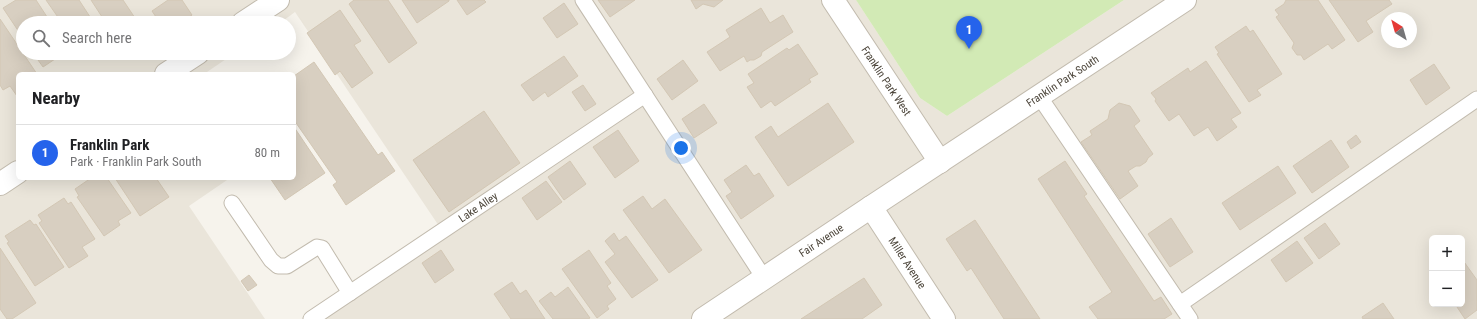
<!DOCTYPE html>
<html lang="en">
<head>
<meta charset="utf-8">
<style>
	:root { --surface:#fff; --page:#f2f2f2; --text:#202124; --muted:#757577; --line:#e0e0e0; --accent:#2563eb }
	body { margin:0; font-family:"Roboto Condensed",sans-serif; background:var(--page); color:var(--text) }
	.controls { position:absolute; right:12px; bottom:12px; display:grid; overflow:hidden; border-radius:6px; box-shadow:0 4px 16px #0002 }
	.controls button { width:36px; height:36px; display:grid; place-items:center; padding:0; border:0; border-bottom:1px solid var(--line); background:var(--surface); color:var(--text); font:20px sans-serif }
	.compass { position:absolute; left:1381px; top:12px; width:36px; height:36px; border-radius:50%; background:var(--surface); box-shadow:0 4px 16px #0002; rotate:323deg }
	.you { position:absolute; left:681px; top:148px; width:14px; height:14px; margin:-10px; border:3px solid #fff; border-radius:50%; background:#1a73e8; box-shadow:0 0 0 6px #1a73e833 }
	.badge { display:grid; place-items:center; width:26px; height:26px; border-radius:50%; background:var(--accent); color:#fff; font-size:13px; font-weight:700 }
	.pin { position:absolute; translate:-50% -33px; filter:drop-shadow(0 1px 2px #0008) }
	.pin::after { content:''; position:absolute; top:21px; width:14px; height:12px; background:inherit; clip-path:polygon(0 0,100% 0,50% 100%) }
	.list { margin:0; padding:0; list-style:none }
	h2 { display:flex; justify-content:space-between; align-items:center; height:52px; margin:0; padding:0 16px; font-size:17px }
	h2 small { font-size:13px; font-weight:400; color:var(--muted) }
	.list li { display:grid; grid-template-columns:26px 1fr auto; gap:12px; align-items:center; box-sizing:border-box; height:56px; padding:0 16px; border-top:1px solid var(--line) }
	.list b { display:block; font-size:15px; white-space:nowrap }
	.list p { margin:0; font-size:13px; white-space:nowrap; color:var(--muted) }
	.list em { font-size:13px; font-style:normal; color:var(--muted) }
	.icon { flex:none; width:22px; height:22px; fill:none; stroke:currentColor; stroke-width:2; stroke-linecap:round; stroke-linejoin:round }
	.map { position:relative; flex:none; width:1477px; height:319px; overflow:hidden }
	.search { position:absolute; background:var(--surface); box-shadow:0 4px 16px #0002; left:16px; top:16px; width:280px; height:44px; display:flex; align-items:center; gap:10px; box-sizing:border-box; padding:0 14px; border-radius:22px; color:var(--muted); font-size:15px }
	.panel { position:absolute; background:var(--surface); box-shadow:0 4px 16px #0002; left:16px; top:72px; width:280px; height:108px; border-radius:6px }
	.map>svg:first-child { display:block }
</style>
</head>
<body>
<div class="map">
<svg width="1477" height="319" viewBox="0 0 1477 319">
	<rect width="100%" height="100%" fill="#f6f3ec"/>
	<path fill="#eae5da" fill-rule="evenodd" d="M0,0H856L920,98L947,116L1124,0H1477V319H308L441,229L295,12L280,23H23V53H235L204,74H18V178H230L189,206L265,319H0ZM1387,18H1411V42H1387ZM1432,238H1462V304H1432Z"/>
	<path fill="#d2eab5" d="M856,0H1124L947,116L920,98Z"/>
	<path fill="#d8cfc1" stroke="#d3c7b4" d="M16,0H36L51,23H23V38L3,8Z
		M46,0H79L94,23H62Z
		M91,0H123L135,18L128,23H106Z
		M168,0H182L192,15L181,23H160L152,11Z
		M354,0H388L417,43L389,63L349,4Z
		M402,0H449V1L417,23Z
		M457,0H484L486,2L467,15Z
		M598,0H635L610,17Z
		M691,0H723L714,7L703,4L696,9Z
		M1286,0H1318L1345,40L1332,49L1328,44L1304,60L1301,55H1297L1292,48L1294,43L1276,17L1279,15L1275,10L1284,4Z
		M1329,0H1389L1392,4L1366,21L1373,32L1358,42Z
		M564,3L578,24L557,38L543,18Z
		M761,8L770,23L783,15L793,32L762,52L761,56L754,60H750L747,62L744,56L720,71L707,52L730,37L726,30Z
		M340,10L361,41L354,45L373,73L352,88L340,71L335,75L307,33Z
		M0,19L37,74H18L17,96L10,86L3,90L0,85Z
		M1246,26L1250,32L1253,30L1282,74L1257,90L1261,95L1249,102L1217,54L1219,53L1215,47Z
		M798,44L818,74L809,79L811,82L775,106L771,101L761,108L747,87L754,83L748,74L787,48L789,50Z
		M33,53H64L43,67Z
		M564,56L578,76L548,97L545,92L533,101L521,85Z
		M683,60L698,81L672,100L657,79Z
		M1206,61L1241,113L1231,119L1237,127L1217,141L1208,127L1194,136L1179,114L1169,121L1155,101L1156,99L1151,93L1188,68L1190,72Z
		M314,62L378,155L382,152L395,171L346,205L333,185L337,182L294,120V76Z
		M1434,64L1450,88L1426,105L1410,80Z
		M583,85L596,104L585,111L572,92Z
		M828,103L854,142L788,186L755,137L771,126L778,137Z
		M1119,103L1130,106L1140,121L1134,126L1153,154L1148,158L1146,162L1140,166H1136L1128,171L1138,186L1120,199L1081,142L1092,135L1090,131L1108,119L1110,110Z
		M704,104L717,123L694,138L682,119Z
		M484,111L520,163L449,212L413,160Z
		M294,127L325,173L285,200L270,178H294Z
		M618,130L639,161L615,178L593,147Z
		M1356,135L1361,142L1351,149L1347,142Z
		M1331,140L1349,167L1312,193L1293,166Z
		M570,161L586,184L564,200L548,177Z
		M1065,161L1087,194L1084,196L1154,301L1161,297L1172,314L1164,319H1098L1089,307L1112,292L1038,179Z
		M746,165L754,176L759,173L774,196L741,219L726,196L732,192L724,180Z
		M1278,166L1296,193L1240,230L1222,203Z
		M91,178H107L131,213L118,221L120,225L104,236L77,197L79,196L75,189Z
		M115,178H156L169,197L140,216Z
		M546,181L562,202L537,220L522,198Z
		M643,196L652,209L665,199L702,250L669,273L623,210Z
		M64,198L68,204L71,202L95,239L82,247L88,256L69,268L39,223L42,221L38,215Z
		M1171,218L1193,252L1170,267L1148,234Z
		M30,220L34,225L36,224L64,267L35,286L7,243L9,242L5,236Z
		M975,220L1040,319H1004L971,268L967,271L946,239Z
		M1325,223L1340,244L1319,259L1304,238Z
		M614,233L619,241L626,236L658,280L632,298L605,262L615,254L605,241Z
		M1297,241L1313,263L1286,282L1271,260Z
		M0,248L36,303L12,319H7L0,309Z
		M441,250L454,270L435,283L422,263Z
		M589,250L611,283L607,286L616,299L607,306L609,309L597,318L562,269Z
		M1462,259L1477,280V310L1465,319L1455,304H1462Z
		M249,275L257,285L248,291L241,281Z
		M864,278L882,305L862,319H801Z
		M512,282L520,294L526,290L545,319H511L494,294Z
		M568,287L590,318L588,319H553L539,301L551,292L555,297Z
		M1383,303L1394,319H1363L1362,317Z"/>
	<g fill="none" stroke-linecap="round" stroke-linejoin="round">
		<g stroke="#c2bbae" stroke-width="17">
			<g id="service">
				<path d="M583,0L764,278"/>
				<path d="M1039,96L1190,319"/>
				<path d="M232,203L271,260L278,266H287L317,247L322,248L350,293"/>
				<path d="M1180,304L1477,99"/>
				<path id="s1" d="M311,319L645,95"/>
			</g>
		</g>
		<g stroke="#c2bbae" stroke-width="24">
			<g id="minor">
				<path d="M243,23L278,0"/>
				<path d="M166,74L198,53"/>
				<path d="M0,184L18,172"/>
				<path id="s2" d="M703,319L871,207"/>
			</g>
		</g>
		<g stroke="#c2bbae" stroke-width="24">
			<g id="tertiary">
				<path id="s3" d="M833,0L940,162"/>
				<path id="s4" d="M944,319L871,207L1185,0"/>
			</g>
		</g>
		<use href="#service" stroke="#fff" stroke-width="15"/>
		<use href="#minor" stroke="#fff" stroke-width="22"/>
		<use href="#tertiary" stroke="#fff" stroke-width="22"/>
	</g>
	<g text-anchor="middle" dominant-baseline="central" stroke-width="3.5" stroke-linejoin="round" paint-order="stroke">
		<g font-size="11" fill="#4b4439" stroke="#fff">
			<text stroke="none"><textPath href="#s3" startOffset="97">Franklin Park West</textPath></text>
			<text stroke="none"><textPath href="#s4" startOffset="363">Franklin Park South</textPath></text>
			<text stroke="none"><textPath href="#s1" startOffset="201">Lake Alley</textPath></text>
			<text stroke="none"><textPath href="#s2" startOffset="142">Fair Avenue</textPath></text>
			<text transform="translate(907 263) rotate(57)">Miller Avenue</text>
		</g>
	</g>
</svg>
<div class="controls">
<button>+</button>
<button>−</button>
</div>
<svg class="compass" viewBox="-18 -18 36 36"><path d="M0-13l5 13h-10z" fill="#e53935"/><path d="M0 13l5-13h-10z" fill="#757577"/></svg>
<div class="you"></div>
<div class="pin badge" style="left:969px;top:49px">1</div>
<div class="search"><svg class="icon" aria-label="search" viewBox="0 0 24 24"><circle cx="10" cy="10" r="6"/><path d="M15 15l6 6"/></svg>Search here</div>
<section class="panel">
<h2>Nearby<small></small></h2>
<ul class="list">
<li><span class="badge">1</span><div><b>Franklin Park</b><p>Park · Franklin Park South</p></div><em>80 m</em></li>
</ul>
</section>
</div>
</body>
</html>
